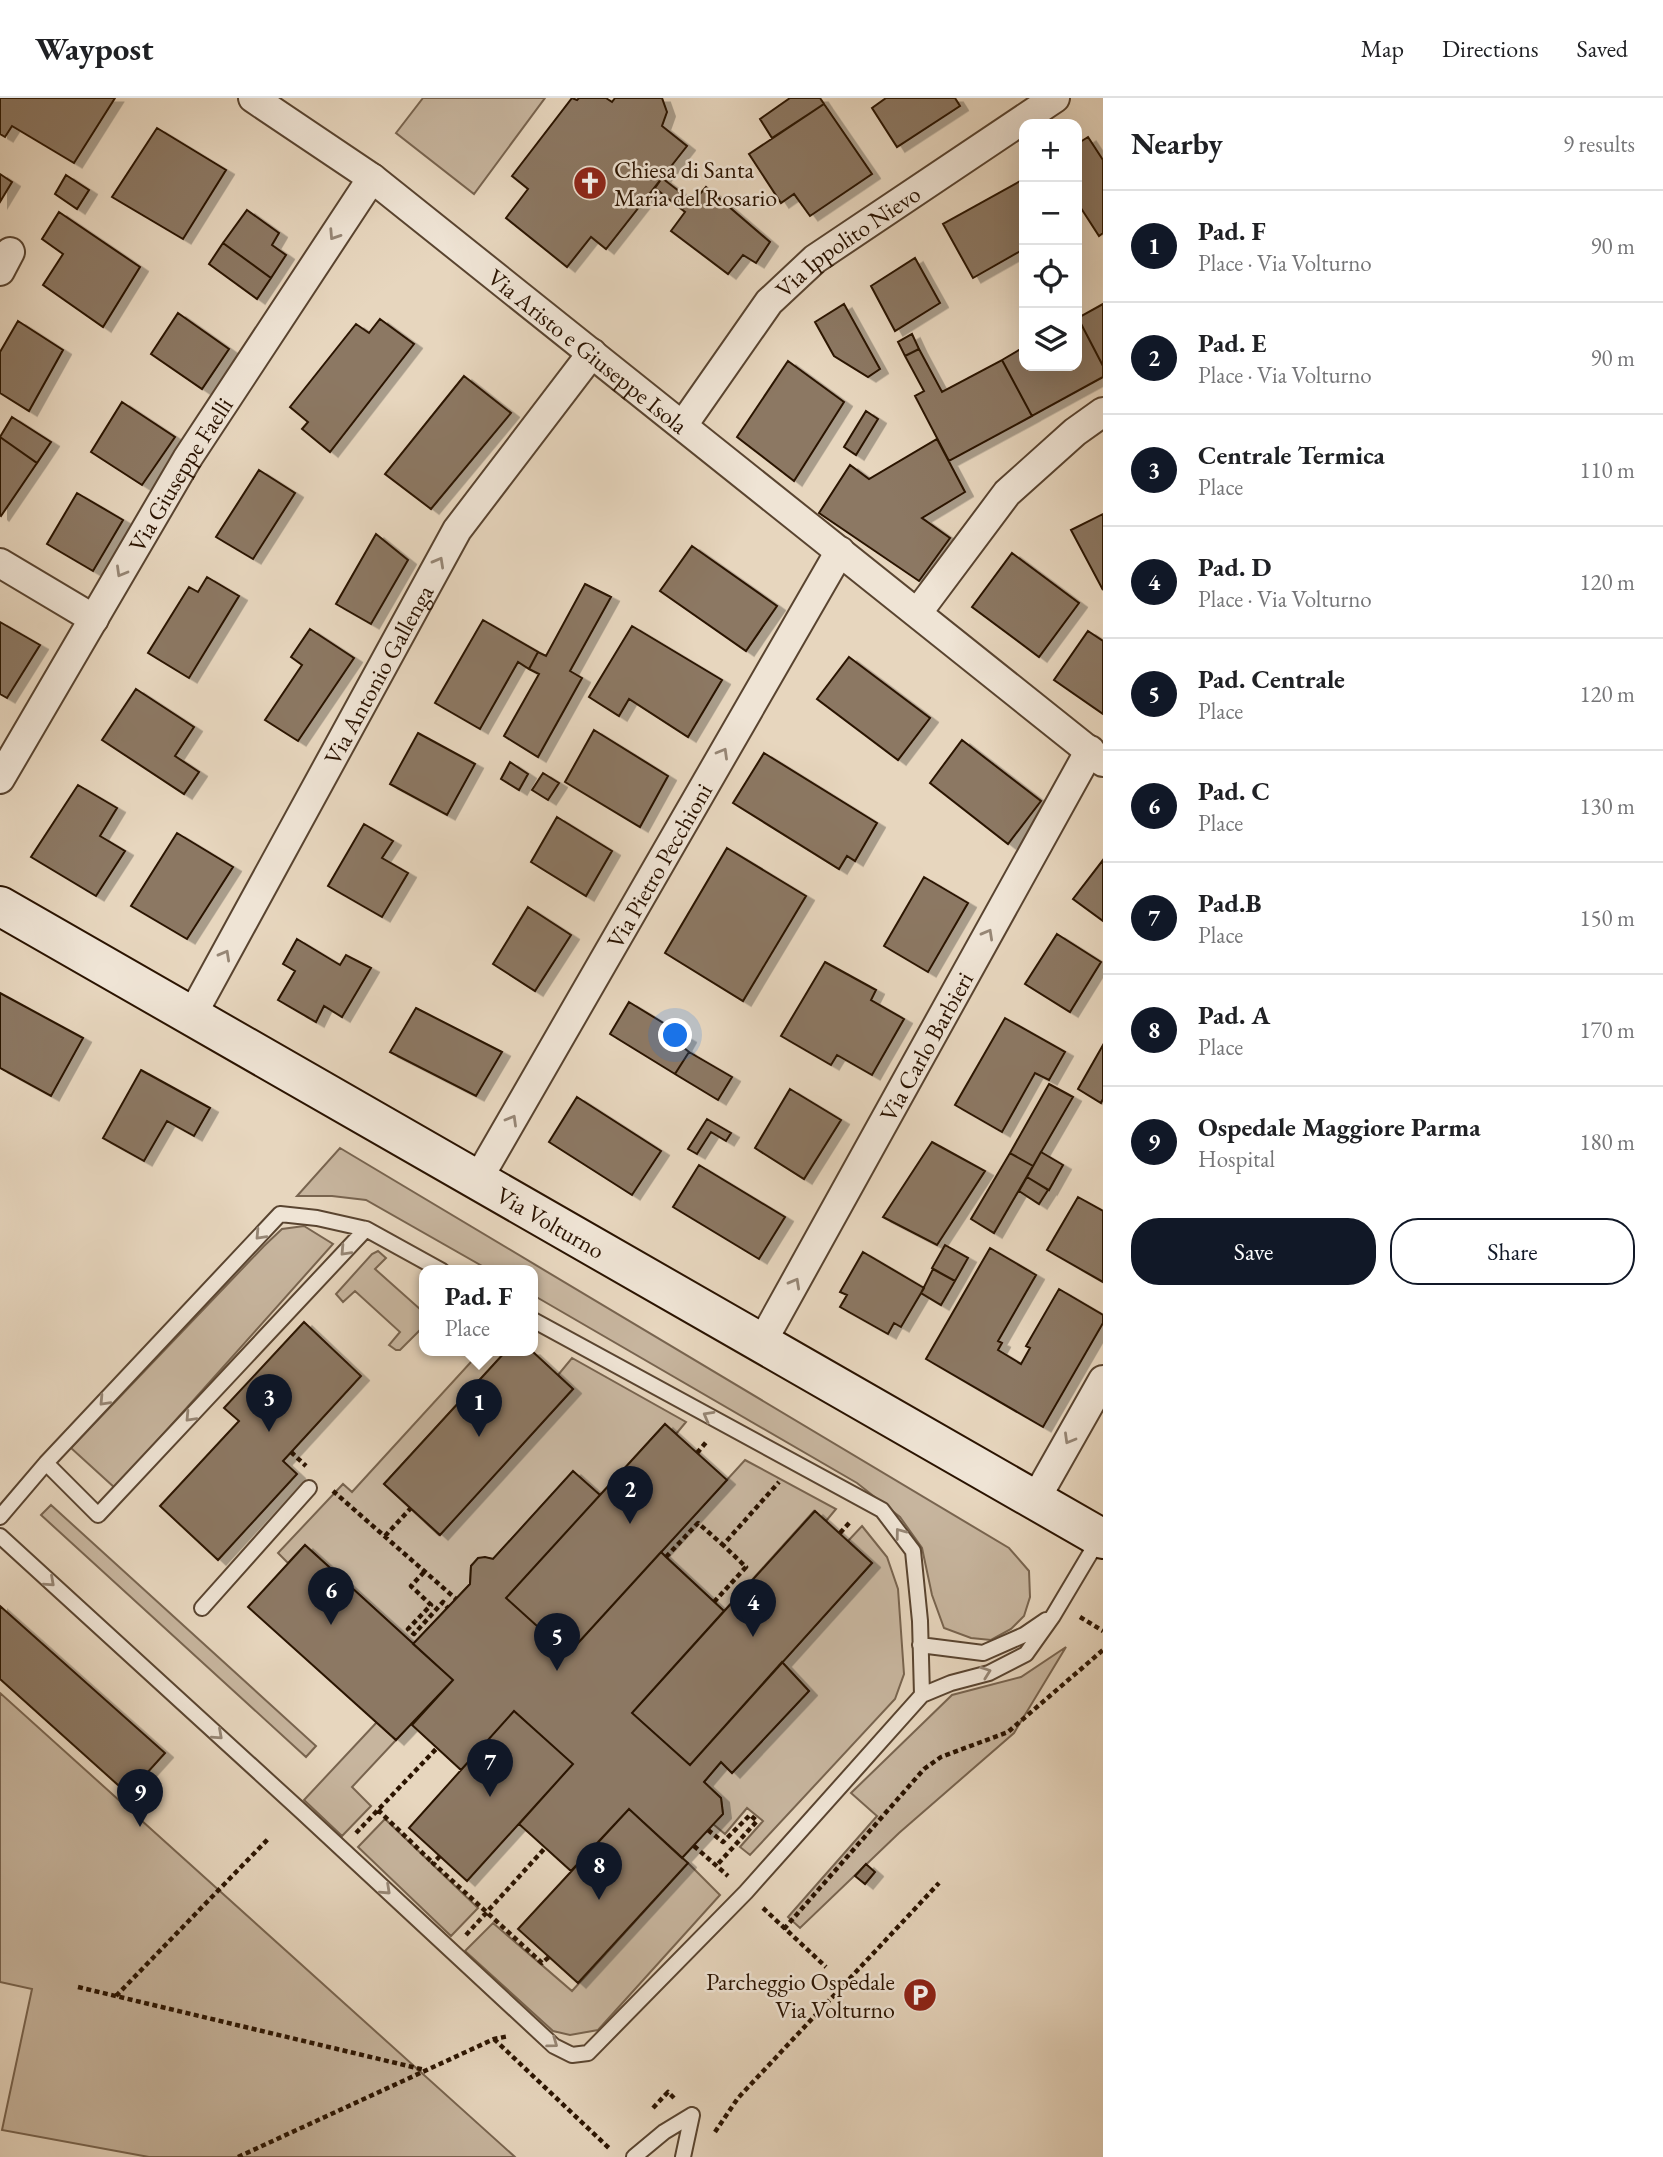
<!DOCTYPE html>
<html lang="en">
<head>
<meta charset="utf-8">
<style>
	:root { --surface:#fff; --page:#f6f6f6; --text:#202124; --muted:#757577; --line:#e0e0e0; --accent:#111827 }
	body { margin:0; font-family:"EB Garamond",serif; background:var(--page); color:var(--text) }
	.controls { position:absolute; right:21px; top:21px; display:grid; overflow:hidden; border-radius:14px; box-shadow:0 7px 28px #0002 }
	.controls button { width:63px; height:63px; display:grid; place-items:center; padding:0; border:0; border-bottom:2px solid var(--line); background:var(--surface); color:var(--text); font:35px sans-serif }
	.you { position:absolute; left:676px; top:938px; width:24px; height:24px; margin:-18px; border:5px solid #fff; border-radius:50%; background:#1a73e8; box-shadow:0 0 0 10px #1a73e833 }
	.badge { display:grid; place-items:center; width:46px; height:46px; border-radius:50%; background:var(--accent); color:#fff; font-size:23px; font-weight:700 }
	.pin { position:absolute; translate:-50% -58px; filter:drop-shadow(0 2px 4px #0008) }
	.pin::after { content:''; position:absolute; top:37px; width:24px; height:21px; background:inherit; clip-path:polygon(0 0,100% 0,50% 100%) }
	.popup { position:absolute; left:419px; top:1167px; width:119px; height:91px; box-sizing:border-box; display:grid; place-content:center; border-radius:14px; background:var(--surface); filter:drop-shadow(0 2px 5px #0005); font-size:23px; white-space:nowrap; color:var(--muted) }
	.popup b { font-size:26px; color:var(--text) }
	.popup::after { content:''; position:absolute; left:50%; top:100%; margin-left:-14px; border:14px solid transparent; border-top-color:var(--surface) }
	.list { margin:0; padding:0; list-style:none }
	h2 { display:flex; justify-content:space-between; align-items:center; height:91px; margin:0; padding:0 28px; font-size:30px }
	h2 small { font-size:23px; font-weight:400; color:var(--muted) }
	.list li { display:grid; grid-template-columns:46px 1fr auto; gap:21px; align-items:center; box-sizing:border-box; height:112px; padding:0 28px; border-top:2px solid var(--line) }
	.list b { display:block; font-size:26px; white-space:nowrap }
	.list p { margin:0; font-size:23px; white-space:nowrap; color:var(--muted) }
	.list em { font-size:23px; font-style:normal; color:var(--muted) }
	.actions { display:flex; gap:14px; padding:21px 28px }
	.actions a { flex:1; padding:16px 0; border:2px solid var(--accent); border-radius:28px; text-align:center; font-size:24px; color:var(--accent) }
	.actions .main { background:var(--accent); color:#fff }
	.icon { flex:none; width:38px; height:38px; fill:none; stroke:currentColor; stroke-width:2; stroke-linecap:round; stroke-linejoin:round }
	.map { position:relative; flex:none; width:1103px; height:2059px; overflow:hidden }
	header { display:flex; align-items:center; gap:42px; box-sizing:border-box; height:98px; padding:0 35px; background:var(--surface); border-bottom:2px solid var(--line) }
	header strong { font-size:33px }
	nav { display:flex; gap:38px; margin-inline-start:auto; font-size:24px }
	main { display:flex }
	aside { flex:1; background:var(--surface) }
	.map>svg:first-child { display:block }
</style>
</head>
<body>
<header>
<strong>Waypost</strong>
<nav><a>Map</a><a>Directions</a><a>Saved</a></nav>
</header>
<main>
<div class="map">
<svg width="1103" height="2059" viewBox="0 0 1103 2059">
	<defs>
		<filter id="shadow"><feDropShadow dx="8" dy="4.5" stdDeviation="0" flood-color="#0004"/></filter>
	</defs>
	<rect width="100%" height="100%" fill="#e7d6be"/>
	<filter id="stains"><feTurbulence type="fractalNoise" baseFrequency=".00286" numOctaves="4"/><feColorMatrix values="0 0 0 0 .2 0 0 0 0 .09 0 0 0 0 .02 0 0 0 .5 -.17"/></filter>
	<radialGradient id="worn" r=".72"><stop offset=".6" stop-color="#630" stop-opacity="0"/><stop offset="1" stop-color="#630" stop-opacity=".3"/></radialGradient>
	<path fill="#c7b59e" stroke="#78644f" stroke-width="2" d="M423,0H545L474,96L396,35Z
		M340,1050L1009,1450L1029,1473L1030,1499L1024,1518L1011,1531L991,1542L971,1540L944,1530L932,1497L922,1450L900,1419L857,1385L533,1197V1173H491L366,1102L332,1098H297Z
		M304,1128L333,1146L115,1390L71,1350L264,1148L282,1131Z
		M378,1153L386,1160L375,1171L421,1212L425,1209V1227L400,1252H396L389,1247L400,1234L355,1193L343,1204L336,1196L372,1156Z
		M481,1253H506L384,1386L439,1437L573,1291L558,1277L572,1260L686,1324L676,1336L665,1326L600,1397L573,1374L493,1461C482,1458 478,1460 471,1468L470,1486L413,1546L305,1447L288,1465L278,1455L343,1386L352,1394Z
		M745,1362L836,1411L826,1423L814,1413L724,1513L661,1454Z
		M51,1407L316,1648L306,1659L41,1417Z
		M862,1428L887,1459L898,1491L904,1576L895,1601L750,1757L740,1749L763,1723L747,1710L725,1736L713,1726L723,1716L721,1700L704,1684L721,1664L732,1675L809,1593L782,1564L872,1465L848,1443Z
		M1066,1549L1014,1635L899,1735L800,1830L788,1819L877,1718L851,1695L952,1597L1021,1579Z
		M0,1595L515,2059H149L2,2032L32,1891L0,1884Z
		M377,1624L396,1642L352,1689L371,1708L342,1738L304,1702Z
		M385,1721L478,1810L451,1838L358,1749Z
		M688,1765L720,1797L598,1932L570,1937L553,1933L465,1853L493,1825L572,1893Z"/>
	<path fill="#8c7863" stroke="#2a1300" stroke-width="2" filter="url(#shadow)" d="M0,0H115L74,65L12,28L5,39L0,36Z
		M572,0L577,2L579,0H606L612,4L615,0H662L667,14L662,28L687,48L606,151L591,139L567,169L506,120L528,91L512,78Z
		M790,0H820L824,6L772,40L760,21Z
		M886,0H955L960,8L897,49L872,10Z
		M824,6L872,76L810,118L794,96L781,105L749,56Z
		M157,30L226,72L183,141L112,99Z
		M1088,39L1103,62V135L1099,138L1077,104V46Z
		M0,76L12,84L0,104Z
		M66,77L89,92L77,111L55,96Z
		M662,80L693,104L706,89L770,144L756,165L743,157L728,176L671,133L685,114L655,90Z
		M1024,81V151L973,180L943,126Z
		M247,112L279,135L272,147L286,157L271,180L223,145Z
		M59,114L140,169L103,229L43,187L63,156L42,141Z
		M223,145L271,180L257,201L209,166Z
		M915,160L940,205L895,233L871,188Z
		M844,206L880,271L868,279L834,258L815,224Z
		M1103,206V268L1078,220Z
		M178,215L229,251L202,291L151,256Z
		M1078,220L1103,268V279L1032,318L1002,262L1024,249V268H1077Z
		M380,221L414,246L330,354L302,331L308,324L290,309L356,226L369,235Z
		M18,223L63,252L29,313L0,295V254Z
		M912,236L919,251L905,258L898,244Z
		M919,251L942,294L1002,262L1032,318L949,363L915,298L924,293L905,258Z
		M788,263L844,304L794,383L737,339Z
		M464,278L511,315L431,411L385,376Z
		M122,304L175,339L142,387L91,354Z
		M866,313L878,321L856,357L844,349Z
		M12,319L51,344L37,365L0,339Z
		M0,339L37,365L1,418L0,417Z
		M937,341L965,394L922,420L950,440L919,483L819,415L850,367L869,381Z
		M259,372L295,395L253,461L216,439Z
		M77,395L123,422L93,473L47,446Z
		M1103,416V492L1071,432Z
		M376,436L408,462L371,526L336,506Z
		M692,448L777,508L746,553L660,493Z
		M1012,455L1079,505L1039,559L972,509Z
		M207,479L239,498L189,580L148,555L189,489L198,494Z
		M585,486L611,499L570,573L582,580L538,659L504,638L539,576L529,571L538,554L546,558Z
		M483,522L538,554L529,571L518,564L480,631L435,605Z
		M0,524L40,547L7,600L0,596Z
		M632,528L722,582L688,639L629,601L619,618L589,599Z
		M310,531L354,560L298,643L265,622L302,567L291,559Z
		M1088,533L1103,543V616L1054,582Z
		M849,559L930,620L898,662L817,601Z
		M136,591L194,629L175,658L199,674L184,696L102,642Z
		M594,632L668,678L640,729L565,684Z
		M418,635L475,666L447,717L390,686Z
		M962,642L1041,703L1008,746L930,685Z
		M764,655L877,725L855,763L847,758L839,771L733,705Z
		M510,664L528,676L519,692L501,681Z
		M543,675L559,685L548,702L532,692Z
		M78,687L117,710L100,738L125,753L96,798L31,759Z
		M557,719L612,753L586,798L531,764Z
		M364,726L393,743L382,760L408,775L382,819L328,788Z
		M177,735L233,769L187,841L131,808Z
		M727,750L806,798L743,903L665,855Z
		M1103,762V823L1073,801Z
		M924,779L968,805L928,874L884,848Z
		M528,809L571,837L535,893L493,866Z
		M1057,836L1101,864L1070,914L1025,886Z
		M297,841L340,867L346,857L371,870L342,919L324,908L316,924L278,902L295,873L283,866Z
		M825,864L876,892L871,902L904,921L872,977L837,957L831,967L781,938Z
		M0,895L83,940L51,998L0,970Z
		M629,904L688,940L683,949L689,954L675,976L610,936Z
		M416,910L502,954L476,998L390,954Z
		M1005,920L1065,954L1049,982L1035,975L1002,1034L955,1007Z
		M1103,947V1001L1101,1005L1078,991Z
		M689,954L732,979L718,1002L675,976Z
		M141,972L210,1010L194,1038L167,1023L144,1063L103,1040Z
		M1049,986L1073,999L1033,1068L1010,1055Z
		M790,991L841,1022L804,1081L755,1050Z
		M577,999L661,1053L632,1097L549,1044Z
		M707,1021L731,1035L726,1043L711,1034L697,1056L688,1051Z
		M932,1044L985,1073L937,1147L883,1119Z
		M1041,1054L1063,1067L1049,1092L1027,1079Z
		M1010,1055L1033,1068L994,1135L971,1121Z
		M699,1067L785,1119L759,1161L673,1109Z
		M1027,1079L1048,1092L1039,1106L1019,1093Z
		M1078,1099L1103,1113V1184L1047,1152Z
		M945,1147L968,1160L955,1183L932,1170Z
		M990,1150L1036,1177L998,1243L1002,1245L998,1252L1021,1266L1030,1250L1026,1248L1059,1191L1103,1217V1225L1043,1329L926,1261Z
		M863,1154L924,1190L901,1229L894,1225L888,1236L840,1209L847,1197L840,1194Z
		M933,1171L955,1183L941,1207L921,1195Z
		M304,1224L361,1278L283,1363L297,1376L218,1462L160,1408L239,1323L224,1310Z
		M506,1253H532L573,1291L440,1437L384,1386Z
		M665,1326L727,1382L568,1556L506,1500Z
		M573,1373L600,1397L506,1500L568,1556L661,1454L666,1459L724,1513L632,1615L690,1667L782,1564L809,1593L732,1675L721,1664L704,1684L721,1700L723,1716L682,1760L629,1711L571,1773L519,1726L573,1666L514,1613L461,1672L412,1627L453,1582L413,1546L470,1486L471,1468L478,1460L485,1459L493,1461Z
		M815,1413L872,1465L690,1667L632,1615Z
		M305,1447L453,1582L396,1642L248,1509Z
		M0,1508L165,1655L128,1696L0,1581Z
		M514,1613L573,1666L467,1783L409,1730Z
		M629,1711L688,1765L578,1885L518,1831Z
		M866,1766L875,1774L865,1786L855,1778Z"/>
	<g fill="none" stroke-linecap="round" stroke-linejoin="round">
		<g stroke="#594430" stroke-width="18">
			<path id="lane" d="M46,1365L280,1116L317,1120L366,1131
				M0,1419L46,1365L98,1417L366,1131L442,1173
				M0,1438L301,1713L554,1948L572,1957L588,1955L746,1794L922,1597L920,1523L913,1453L882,1412L533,1222
				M202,1510L309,1390
				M920,1547L983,1555L1024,1537L1046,1522
				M922,1597L951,1585L989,1575L1026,1556L1053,1518L1100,1439
				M634,2059L664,2034L692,2017
				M683,2059L692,2017"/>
		</g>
		<g stroke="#594430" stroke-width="32">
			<g id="street">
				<path id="s1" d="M253,0L372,80L1103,664"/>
				<path d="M0,173L10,154"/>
				<path id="s2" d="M683,327L769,204L815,161L1055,0"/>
				<path d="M0,465L94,521"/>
				<path d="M918,514L1007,395L1075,334L1103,314"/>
				<path id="s3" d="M0,681L187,361L372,80"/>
				<path id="s4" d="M192,917L457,432L592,255"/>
				<path id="s5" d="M478,1081L840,453"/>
				<path id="s6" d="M762,1244L1090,652"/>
				<path d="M1035,1402L1103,1282"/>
			</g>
		</g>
		<g stroke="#2a1300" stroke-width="42">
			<g id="secondary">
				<path id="s7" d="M0,808L1103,1441"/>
			</g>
		</g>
		<path stroke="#2a1300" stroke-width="4.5" stroke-dasharray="5 3.5" stroke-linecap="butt" d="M291,1354L306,1368
			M697,1355L708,1342
			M333,1393L456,1501
			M840,1435L851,1423
			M385,1438L411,1410
			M666,1459L698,1425L723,1447
			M424,1474L411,1488L431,1507L408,1531L414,1536L443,1504L448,1510
			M714,1504L746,1469L723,1447L779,1384
			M1080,1519L1103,1533
			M378,1712L433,1765
			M708,1732L723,1744L750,1717L757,1723L716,1768
			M356,1735L437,1650
			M694,1748L728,1778
			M440,1758L433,1765L542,1865L549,1859
			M763,1810L826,1869
			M784,1831L924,1671L941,1659L1008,1634L1103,1552
			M466,1837L545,1750
			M78,1889L425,1972
			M116,1898L269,1740
			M494,1941L611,2052
			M653,2010L668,1994L674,2000
			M715,2034L738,2000L939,1785
			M238,2059L494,1941L509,1938"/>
		<use href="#lane" stroke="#efe4d5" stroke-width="14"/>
		<use href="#street" stroke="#efe4d5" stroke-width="28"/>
		<use href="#secondary" stroke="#efe4d5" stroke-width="38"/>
	</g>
	<defs><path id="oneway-chevron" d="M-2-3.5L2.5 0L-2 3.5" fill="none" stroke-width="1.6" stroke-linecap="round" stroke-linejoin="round" transform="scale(1.75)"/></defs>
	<g stroke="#968675">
		<use href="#oneway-chevron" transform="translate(334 137) rotate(123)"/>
		<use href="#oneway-chevron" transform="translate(439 464) rotate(-61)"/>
		<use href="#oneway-chevron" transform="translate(121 474) rotate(120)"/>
		<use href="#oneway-chevron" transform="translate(723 655) rotate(-60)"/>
		<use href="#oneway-chevron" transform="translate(988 836) rotate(-61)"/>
		<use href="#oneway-chevron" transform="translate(225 857) rotate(-61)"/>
		<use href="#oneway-chevron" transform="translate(512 1022) rotate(-60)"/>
		<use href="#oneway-chevron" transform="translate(260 1137) rotate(133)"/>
		<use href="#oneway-chevron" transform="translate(345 1153) rotate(133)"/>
		<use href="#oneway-chevron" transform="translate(795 1185) rotate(-61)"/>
		<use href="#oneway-chevron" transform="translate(104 1303) rotate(133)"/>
		<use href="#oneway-chevron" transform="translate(708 1318) rotate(-151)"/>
		<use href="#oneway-chevron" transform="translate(190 1319) rotate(133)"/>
		<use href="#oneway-chevron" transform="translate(1069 1341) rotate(120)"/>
		<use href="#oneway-chevron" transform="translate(900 1435) rotate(-127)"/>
		<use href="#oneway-chevron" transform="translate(50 1484) rotate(42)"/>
		<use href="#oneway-chevron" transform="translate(986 1574) rotate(-20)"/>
		<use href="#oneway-chevron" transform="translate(218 1637) rotate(42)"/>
		<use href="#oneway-chevron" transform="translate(386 1792) rotate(43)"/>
		<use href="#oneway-chevron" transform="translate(553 1945) rotate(36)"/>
	</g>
	<defs>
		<g id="church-disc" transform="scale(1.75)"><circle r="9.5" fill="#8f2418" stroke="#efe4d5"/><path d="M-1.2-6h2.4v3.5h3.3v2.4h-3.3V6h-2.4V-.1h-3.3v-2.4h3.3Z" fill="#fff"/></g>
		<g id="parking-disc" transform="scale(1.75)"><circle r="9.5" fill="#8f2418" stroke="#efe4d5"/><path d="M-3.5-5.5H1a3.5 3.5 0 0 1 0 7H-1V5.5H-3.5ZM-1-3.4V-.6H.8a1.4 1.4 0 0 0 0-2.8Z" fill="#fff"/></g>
	</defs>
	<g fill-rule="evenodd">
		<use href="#church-disc" x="590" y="85"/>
		<use href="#parking-disc" x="920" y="1897"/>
	</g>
	<g text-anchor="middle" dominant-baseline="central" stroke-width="5" stroke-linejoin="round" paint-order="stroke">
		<g font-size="24" fill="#2a1300" stroke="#efe4d5" text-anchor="start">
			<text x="614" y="71">Chiesa di Santa<tspan x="614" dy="28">Maria del Rosario</tspan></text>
			<text x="895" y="1883" text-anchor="end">Parcheggio Ospedale<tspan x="895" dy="28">Via Volturno</tspan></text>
		</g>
		<g font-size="24" fill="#2a1300" stroke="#efe4d5">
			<text stroke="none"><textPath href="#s2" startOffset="250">Via Ippolito Nievo</textPath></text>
			<text stroke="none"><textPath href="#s1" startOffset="420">Via Aristo e Giuseppe Isola</textPath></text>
			<text stroke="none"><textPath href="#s3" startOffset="354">Via Giuseppe Faelli</textPath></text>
			<text stroke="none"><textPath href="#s4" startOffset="388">Via Antonio Gallenga</textPath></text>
			<text stroke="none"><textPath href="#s5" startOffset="362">Via Pietro Pecchioni</textPath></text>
			<text stroke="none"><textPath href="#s6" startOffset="338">Via Carlo Barbieri</textPath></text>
			<text stroke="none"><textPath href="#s7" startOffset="635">Via Volturno</textPath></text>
		</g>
	</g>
	<rect width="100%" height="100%" filter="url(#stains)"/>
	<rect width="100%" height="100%" fill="url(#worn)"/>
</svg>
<div class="controls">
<button>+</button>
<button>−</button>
<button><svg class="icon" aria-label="locate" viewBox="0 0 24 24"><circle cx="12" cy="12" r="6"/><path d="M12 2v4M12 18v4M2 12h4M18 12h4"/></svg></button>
<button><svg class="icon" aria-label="layers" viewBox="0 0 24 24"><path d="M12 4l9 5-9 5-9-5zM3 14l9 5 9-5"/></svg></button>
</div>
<div class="you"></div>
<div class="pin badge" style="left:479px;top:1339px">1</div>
<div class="popup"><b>Pad. F</b>Place</div>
<div class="pin badge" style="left:630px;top:1426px">2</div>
<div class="pin badge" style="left:269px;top:1334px">3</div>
<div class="pin badge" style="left:753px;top:1539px">4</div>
<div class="pin badge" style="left:557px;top:1573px">5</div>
<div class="pin badge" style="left:331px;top:1527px">6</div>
<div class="pin badge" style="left:490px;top:1699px">7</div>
<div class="pin badge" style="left:599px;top:1802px">8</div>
<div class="pin badge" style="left:140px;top:1729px">9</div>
</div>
<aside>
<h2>Nearby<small>9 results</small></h2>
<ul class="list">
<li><span class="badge">1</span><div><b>Pad. F</b><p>Place · Via Volturno</p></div><em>90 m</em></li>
<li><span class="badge">2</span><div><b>Pad. E</b><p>Place · Via Volturno</p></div><em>90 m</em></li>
<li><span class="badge">3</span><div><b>Centrale Termica</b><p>Place</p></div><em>110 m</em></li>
<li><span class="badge">4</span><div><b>Pad. D</b><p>Place · Via Volturno</p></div><em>120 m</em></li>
<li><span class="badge">5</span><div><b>Pad. Centrale</b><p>Place</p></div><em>120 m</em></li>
<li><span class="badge">6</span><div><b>Pad. C</b><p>Place</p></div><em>130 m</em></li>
<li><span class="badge">7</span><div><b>Pad.B</b><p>Place</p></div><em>150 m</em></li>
<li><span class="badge">8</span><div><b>Pad. A</b><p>Place</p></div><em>170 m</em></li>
<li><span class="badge">9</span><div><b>Ospedale Maggiore Parma</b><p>Hospital</p></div><em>180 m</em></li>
</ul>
<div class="actions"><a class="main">Save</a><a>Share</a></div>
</aside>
</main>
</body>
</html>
